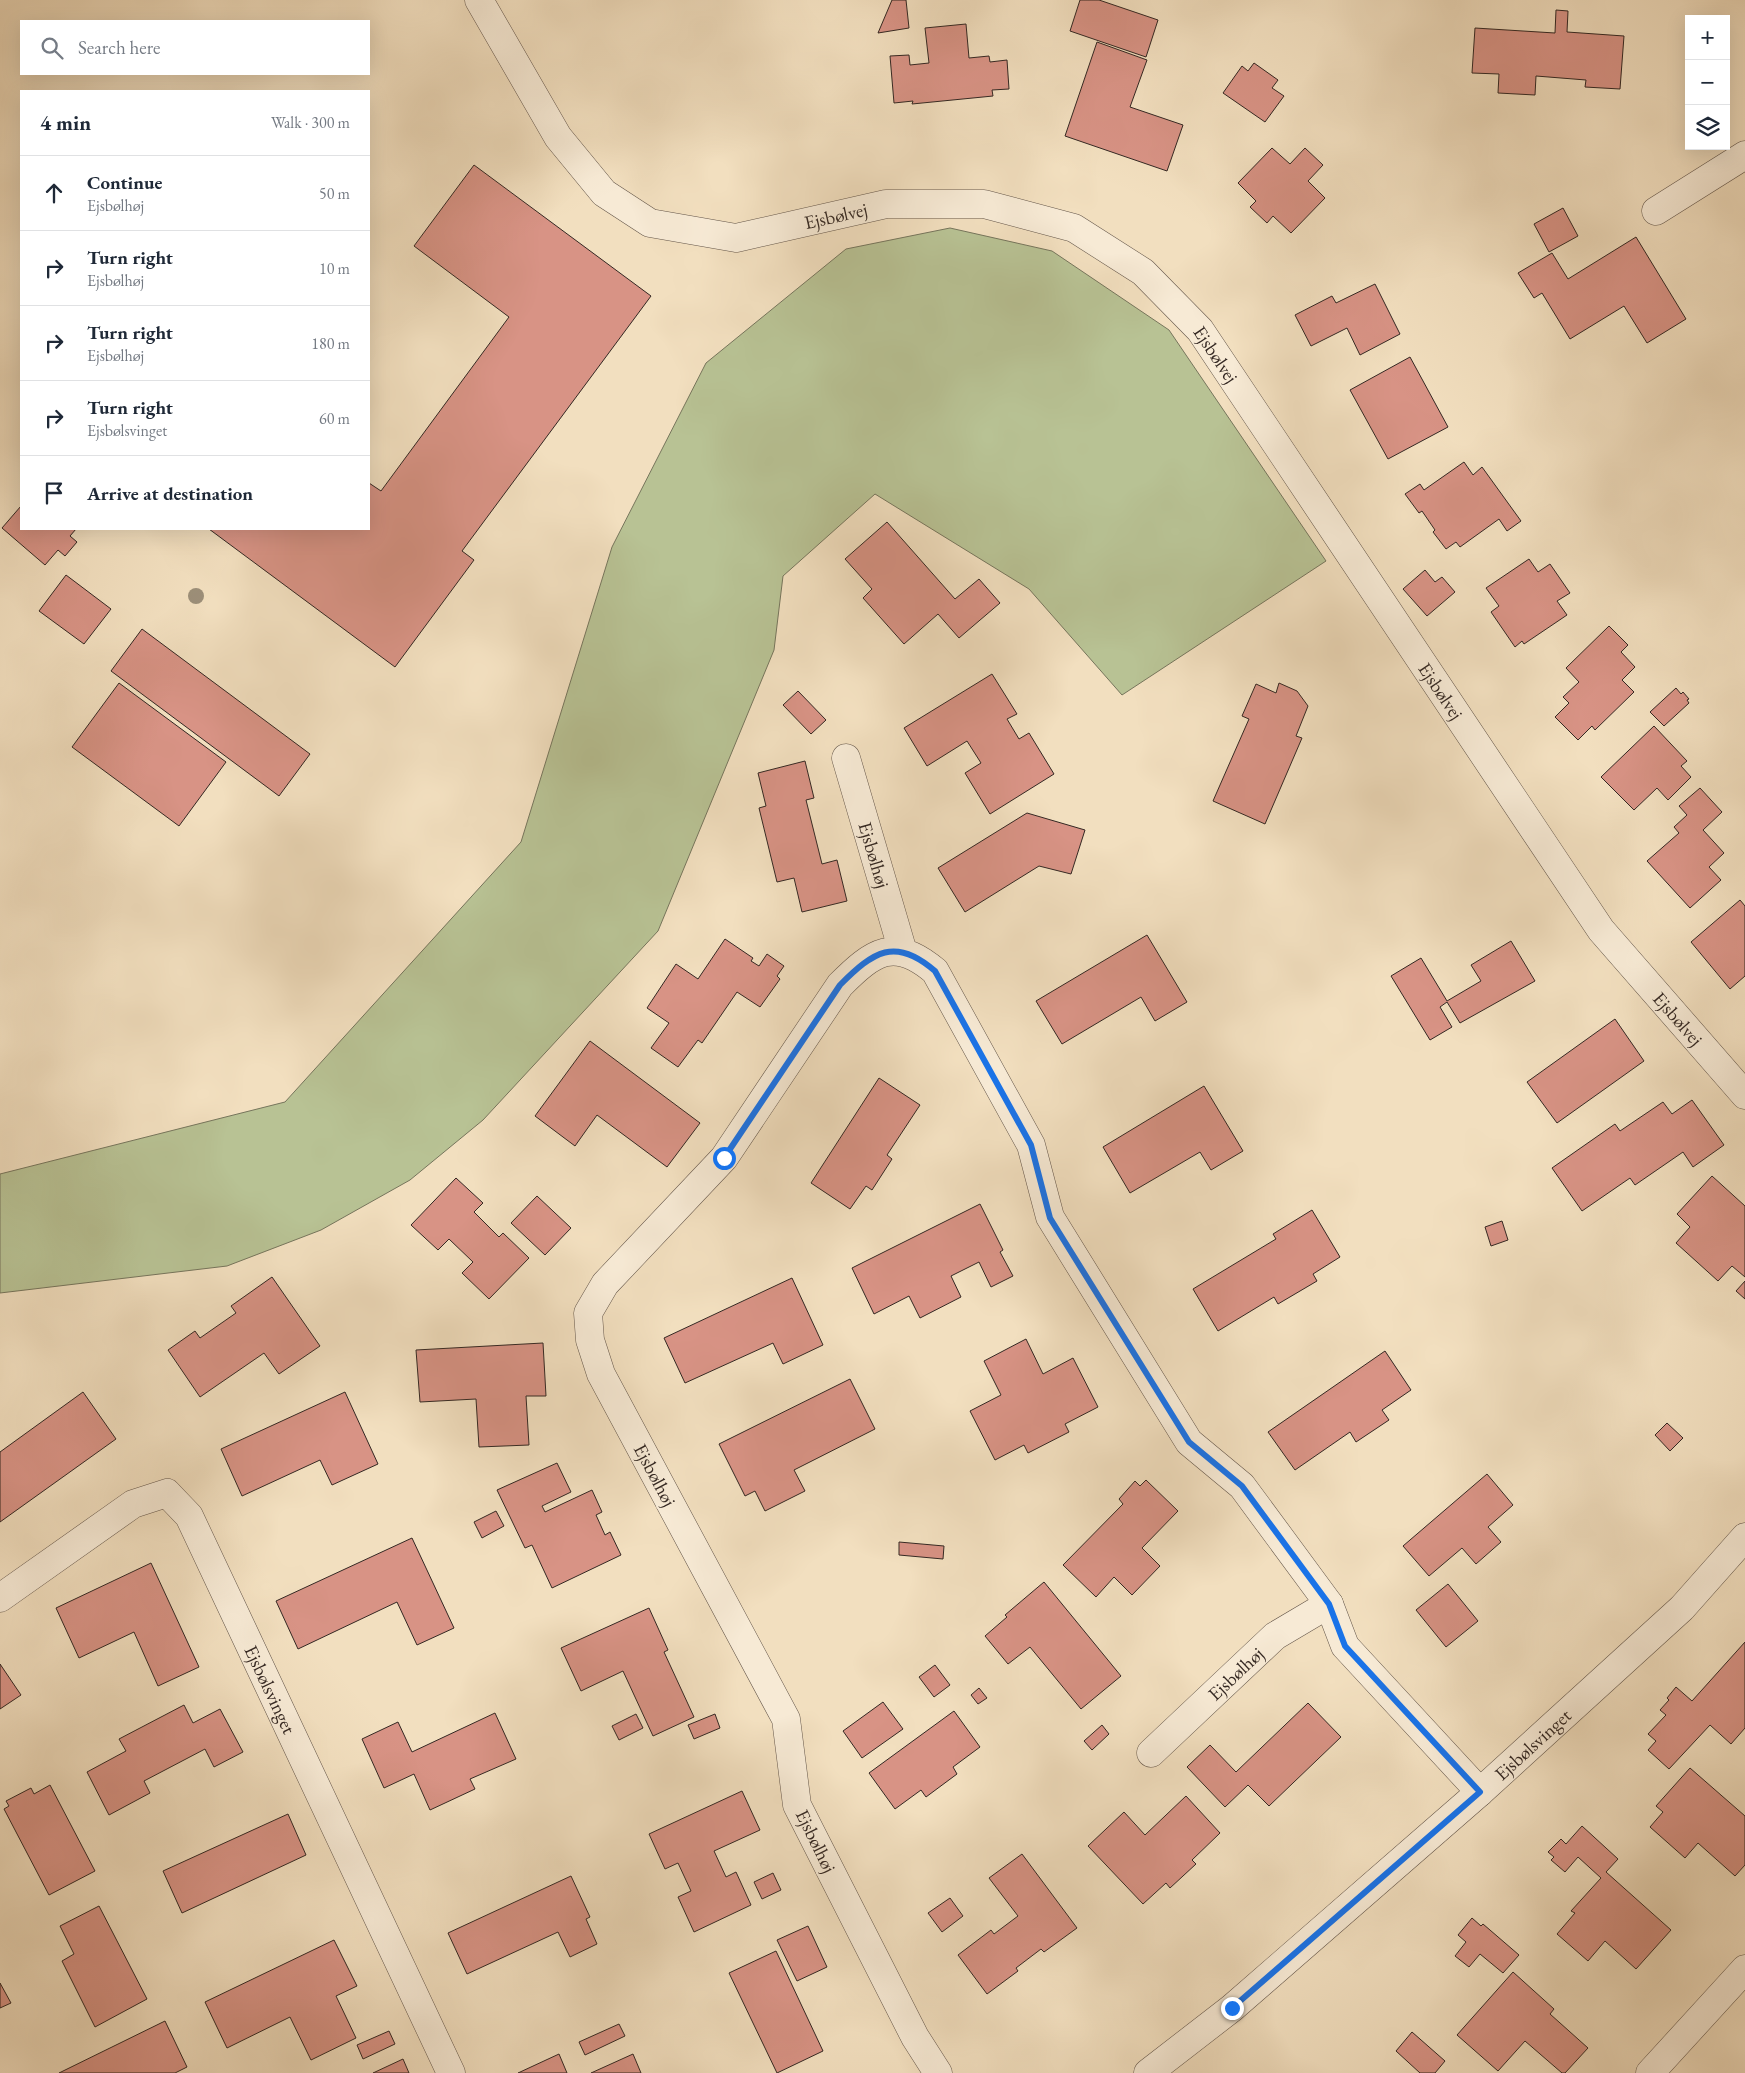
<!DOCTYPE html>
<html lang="en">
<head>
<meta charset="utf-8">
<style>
	:root { --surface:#fff; --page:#f2f2f3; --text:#1f2937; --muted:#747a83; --line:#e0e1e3 }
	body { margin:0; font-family:"EB Garamond",serif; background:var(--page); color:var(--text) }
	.controls { position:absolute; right:15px; top:15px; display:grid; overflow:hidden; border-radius:0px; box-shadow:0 5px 20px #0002 }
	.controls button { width:45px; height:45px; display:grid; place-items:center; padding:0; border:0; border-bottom:1px solid var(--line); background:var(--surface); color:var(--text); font:25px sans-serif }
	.stop { position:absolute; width:15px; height:15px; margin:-11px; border:4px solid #1a73e8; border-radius:50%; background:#fff }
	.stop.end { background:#1a73e8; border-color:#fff; box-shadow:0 1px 5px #0008 }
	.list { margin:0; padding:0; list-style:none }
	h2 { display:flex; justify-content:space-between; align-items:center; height:65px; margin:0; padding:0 20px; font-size:21px }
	h2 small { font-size:16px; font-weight:400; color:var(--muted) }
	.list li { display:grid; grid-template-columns:32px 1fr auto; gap:15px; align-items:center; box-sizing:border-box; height:75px; padding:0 20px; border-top:1px solid var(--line) }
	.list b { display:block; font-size:19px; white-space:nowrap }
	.list p { margin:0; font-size:16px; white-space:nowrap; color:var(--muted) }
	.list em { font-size:16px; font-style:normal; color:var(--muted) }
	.icon { flex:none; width:28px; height:28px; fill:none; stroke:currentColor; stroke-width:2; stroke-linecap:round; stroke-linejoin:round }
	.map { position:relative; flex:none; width:1745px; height:2073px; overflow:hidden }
	.search { position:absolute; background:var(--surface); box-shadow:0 5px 20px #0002; left:20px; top:20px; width:350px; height:55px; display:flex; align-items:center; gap:12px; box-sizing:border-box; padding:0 18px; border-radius:0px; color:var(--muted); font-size:19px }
	.panel { position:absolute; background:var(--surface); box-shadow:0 5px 20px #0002; left:20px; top:90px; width:350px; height:440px; border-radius:0px }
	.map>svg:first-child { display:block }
</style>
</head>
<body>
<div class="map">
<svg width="1745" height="2073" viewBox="0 0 1745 2073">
	<rect width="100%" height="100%" fill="#f2dfbf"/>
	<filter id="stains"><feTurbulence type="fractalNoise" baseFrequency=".004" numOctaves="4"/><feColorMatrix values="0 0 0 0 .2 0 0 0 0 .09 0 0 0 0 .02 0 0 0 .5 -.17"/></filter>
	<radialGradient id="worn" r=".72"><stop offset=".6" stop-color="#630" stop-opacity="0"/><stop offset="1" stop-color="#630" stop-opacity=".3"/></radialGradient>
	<path fill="#b8c294" stroke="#76755c" d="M950,228L1052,251L1169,330L1326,561L1122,695L1029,589L875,494L783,576L774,650L658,931L483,1120L410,1180L321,1230L227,1266L0,1293V1174L285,1102L521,842L612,547L706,363L846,249Z"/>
	<path fill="#d89385" stroke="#342823" d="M892,0H906L909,28L878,33Z
		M1080,0H1099L1158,20L1146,57L1070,31Z
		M1556,10L1568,11L1567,32L1624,36L1620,89L1585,87L1586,80L1536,76L1535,95L1498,93L1499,74L1472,73L1475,28L1555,33Z
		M966,24L969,58L989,56L990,62L1007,60L1009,89L992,90L993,96L912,104L913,101L894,103L890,56L909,55L910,65L929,63L925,28Z
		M1097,42L1147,60L1130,107L1183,125L1167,171L1065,136Z
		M1254,63L1278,80L1272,88L1284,96L1265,122L1223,93L1242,66L1248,71Z
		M1272,148L1290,164L1305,148L1323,165L1308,181L1325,198L1291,233L1273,216L1267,223L1250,207L1256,201L1238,183Z
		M474,165L651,296L462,551L474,560L395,667L209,529H369V483L381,491L509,317L414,246Z
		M1563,208L1578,236L1549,252L1534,224Z
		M1636,237L1686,319L1647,343L1624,306L1570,339L1542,293L1534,298L1518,273L1552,253L1568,279Z
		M1375,284L1400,334L1360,355L1347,328L1311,346L1295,315L1332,296L1336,303Z
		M1410,357L1448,427L1388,459L1350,390Z
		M1464,462L1473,475L1482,467L1521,521L1507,531L1499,519L1460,547L1456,542L1446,549L1433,532L1435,530L1422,511L1419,513L1405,494L1420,484L1424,490Z
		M21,506V529H76L70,536L77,542L65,556L58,550L45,565L2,528Z
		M887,522L955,599L979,579L1000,603L959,638L938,614L904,644L863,598L872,589L845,559Z
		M1529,559L1538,572L1550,564L1570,593L1557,601L1567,615L1524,644L1522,641L1515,647L1491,612L1499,606L1486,588Z
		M1425,570L1435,582L1442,577L1455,592L1427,616L1403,589Z
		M66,575L111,609L84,644L39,611Z
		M1609,626L1628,645L1621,652L1635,667L1622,680L1634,692L1595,730L1592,726L1578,740L1555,717L1569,703L1563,697L1579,682L1566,668Z
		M142,629L310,754L279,796L111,671Z
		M992,674L1017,714L1007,719L1019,739L1029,733L1054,774L990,814L965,773L981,763L967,741L927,766L904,728Z
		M119,683L226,762L179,826L72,747Z
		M1279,683L1297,691L1308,706L1296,736L1302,738L1265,824L1213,801L1249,719L1242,716L1256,684L1276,693Z
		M1676,688L1681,694L1683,692L1689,699L1687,700L1689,703L1664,726L1650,712Z
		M798,691L826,720L811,734L783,705Z
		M1654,726L1687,761L1681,766L1691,777L1668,800L1657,788L1634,810L1601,777Z
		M805,761L814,798L806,800L822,864L837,860L847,901L802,912L794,878L777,882L759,808L766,806L758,773Z
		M1700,788L1722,812L1703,830L1724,853L1709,867L1721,880L1690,908L1647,861L1679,833L1674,827L1687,815L1679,806Z
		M1027,813L1085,830L1071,874L1039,866L965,912L938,868Z
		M1740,900L1745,906V976L1730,989L1691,942Z
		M1147,935L1187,1002L1155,1021L1141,997L1062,1044L1036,1001Z
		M725,939L753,958L751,961L759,966L767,954L784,966L777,976L780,979L760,1007L737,992L702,1043L698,1040L678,1067L651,1048L669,1023L647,1008L676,964L698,979Z
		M1511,941L1535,981L1460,1023L1447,1002L1440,1007L1452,1027L1430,1040L1391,976L1421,958L1447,1001L1481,981L1471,965Z
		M1615,1019L1644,1061L1557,1123L1527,1082Z
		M590,1041L700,1123L667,1167L597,1115L575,1146L535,1116Z
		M879,1078L920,1105L887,1155L892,1159L872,1190L866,1186L850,1209L811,1183Z
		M1204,1086L1243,1151L1211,1170L1200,1152L1130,1193L1103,1147Z
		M1692,1100L1724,1145L1693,1167L1683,1152L1635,1185L1630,1178L1582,1211L1552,1168L1615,1124L1620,1131L1663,1102L1672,1114Z
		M1712,1176L1745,1206V1277L1732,1266L1718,1281L1676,1243L1690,1227L1677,1214Z
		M456,1178L483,1203L474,1212L499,1237L503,1233L529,1258L489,1299L462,1273L473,1262L449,1239L438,1250L411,1225Z
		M537,1196L571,1228L545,1255L511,1223Z
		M980,1204L1003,1250L1000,1252L1013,1276L991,1287L979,1262L951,1276L961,1297L920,1318L909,1296L874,1314L852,1268Z
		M1312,1210L1340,1257L1313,1274L1317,1281L1278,1304L1274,1297L1218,1331L1193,1289L1276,1239L1273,1234Z
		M1502,1221L1508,1240L1491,1246L1485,1227Z
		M272,1277L320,1346L279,1374L264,1353L200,1397L168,1350L195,1331L200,1338L236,1313L231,1306Z
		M792,1278L823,1345L783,1364L773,1343L685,1383L664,1338Z
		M1745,1281V1299L1736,1291Z
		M1026,1339L1043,1374L1073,1358L1098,1407L1065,1424L1069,1432L1028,1453L1024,1445L995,1460L970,1411L1001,1395L984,1361Z
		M543,1343L546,1396H526L529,1445L479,1447L476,1399L420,1402L416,1350Z
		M1385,1351L1411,1390L1382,1410L1389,1420L1356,1442L1350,1432L1295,1470L1268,1432Z
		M850,1379L875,1429L794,1470L805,1491L765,1511L755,1491L745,1496L719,1444Z
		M83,1392L116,1439L0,1522V1452Z
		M345,1392L378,1464L332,1485L320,1460L242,1496L221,1449Z
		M1667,1423L1683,1438L1670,1451L1655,1435Z
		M557,1463L571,1492L542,1506L545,1512L592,1490L602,1512L596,1515L605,1535L610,1532L621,1555L552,1588L532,1545L525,1548L497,1490Z
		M1487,1474L1513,1505L1488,1527L1501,1542L1476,1564L1462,1548L1429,1576L1403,1546Z
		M1146,1480L1178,1511L1142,1548L1160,1566L1132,1595L1114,1577L1096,1597L1063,1565L1123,1504L1119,1499L1135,1481L1140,1486Z
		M496,1511L504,1526L482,1538L474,1522Z
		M412,1538L454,1628L417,1645L397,1602L298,1649L276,1601Z
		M899,1542L944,1546L943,1559L899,1555Z
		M151,1563L199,1667L158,1686L134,1632L79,1658L56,1608Z
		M1044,1582L1121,1676L1081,1709L1030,1647L1008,1664L985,1636L1007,1617L1005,1615Z
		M1448,1584L1478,1621L1446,1647L1416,1610Z
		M649,1608L668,1650L664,1652L694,1717L653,1736L623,1671L581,1691L561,1648Z
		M1745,1642V1728L1731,1744L1710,1725L1669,1769L1648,1750L1656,1741L1648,1734L1666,1715L1660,1710L1669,1700L1667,1698L1676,1687L1692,1701Z
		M0,1664L21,1695L0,1709Z
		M935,1665L950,1685L934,1697L919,1677Z
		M979,1688L987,1698L978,1704L971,1695Z
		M883,1702L903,1729L862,1758L843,1731Z
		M1308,1703L1341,1737L1269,1806L1248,1785L1225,1807L1187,1767L1210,1745L1236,1772Z
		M184,1705L193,1723L220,1709L243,1752L214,1767L205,1749L144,1781L150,1793L109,1815L87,1772L126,1751L119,1739Z
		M954,1711L980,1747L953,1767L957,1774L926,1797L921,1790L895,1809L869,1773Z
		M495,1713L516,1759L470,1779L475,1789L430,1810L414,1774L384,1788L362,1739L398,1722L412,1752Z
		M636,1714L643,1728L619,1740L612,1726Z
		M715,1714L720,1728L694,1739L688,1725Z
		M1102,1725L1109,1734L1092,1750L1084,1741Z
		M1690,1768L1745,1816V1865L1735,1876L1698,1843L1685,1858L1650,1827L1663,1812L1656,1806Z
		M50,1785L95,1871L49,1895L4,1809L9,1806L6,1801L31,1788L34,1794Z
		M742,1791L760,1830L714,1851L726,1877L736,1872L751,1905L694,1932L678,1897L691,1891L678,1863L665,1869L649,1834Z
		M1186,1796L1220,1833L1192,1860L1196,1864L1170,1888L1166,1883L1143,1904L1088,1846L1124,1812L1145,1835Z
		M288,1814L306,1855L182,1913L163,1871Z
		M1582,1826L1618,1859L1606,1872L1671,1930L1636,1969L1605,1941L1588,1961L1557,1934L1575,1913L1571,1911L1601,1878L1578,1857L1565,1872L1551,1860L1554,1857L1548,1852L1561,1839L1566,1844Z
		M1022,1854L1077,1928L1044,1952L1041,1949L1016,1968L1018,1971L987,1994L958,1955L991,1930L994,1934L1018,1916L989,1878Z
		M773,1873L781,1890L762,1899L754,1882Z
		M571,1876L590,1917L586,1919L597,1944L570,1957L558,1932L467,1974L448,1933Z
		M950,1898L963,1916L942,1932L928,1913Z
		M99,1906L147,1999L95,2027L62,1961L74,1954L60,1926Z
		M1472,1918L1481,1926L1483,1924L1519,1955L1503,1973L1480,1954L1469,1967L1455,1956L1466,1942L1458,1935Z
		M808,1926L827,1967L797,1981L777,1940Z
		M334,1940L357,1986L336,1996L356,2038L311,2060L290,2017L227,2048L205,2002Z
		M776,1951L823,2051L777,2073L729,1973Z
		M1513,1972L1554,2009L1550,2014L1588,2048L1565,2073H1562L1525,2041L1498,2071L1457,2035Z
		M0,1983L11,2003L0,2008Z
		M165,2021L187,2067L175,2073H59Z
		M619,2024L625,2036L585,2055L579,2042Z
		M389,2031L395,2044L363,2059L357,2045Z
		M1412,2032L1445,2061L1435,2073H1420L1396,2051Z
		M559,2054L567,2073H518Z
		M633,2054L641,2073H591Z
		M403,2059L409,2073H373Z"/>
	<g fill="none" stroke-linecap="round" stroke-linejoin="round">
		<g stroke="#64564a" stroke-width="29">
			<g id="minor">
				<path id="s1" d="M479,0L558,137L604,193L650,223L736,238L886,204H984L1074,228L1143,272L1200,330L1601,930L1745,1095"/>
				<path d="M1656,211L1745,155"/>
				<path id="s2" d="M846,758L903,952"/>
				<path id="s3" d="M0,1598L133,1504L167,1493L189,1516L451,2073"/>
				<path id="s4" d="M1151,1753L1275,1636L1329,1604"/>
				<path d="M938,2073L915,2037L797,1805L786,1719L601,1374L590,1340L588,1313L605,1284L724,1158L840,985C873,952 894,936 935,971L1031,1145L1050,1217L1189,1442L1242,1486L1329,1604L1345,1646L1480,1792"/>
				<path id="s5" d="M1148,2073L1232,2008L1480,1792L1682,1608L1745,1537"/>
				<path d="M1650,2073L1745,1969"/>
			</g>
		</g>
		<use href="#minor" stroke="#f7ead5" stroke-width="28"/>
	</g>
	<circle fill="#9c8f79" cx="196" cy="596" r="8"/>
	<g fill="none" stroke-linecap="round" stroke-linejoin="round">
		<path stroke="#1a73e8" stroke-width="6" d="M724,1158L840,985C873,952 895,936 935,971L1031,1145L1050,1218L1189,1442L1242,1486L1329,1604L1345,1646L1480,1792L1232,2008"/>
	</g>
	<g text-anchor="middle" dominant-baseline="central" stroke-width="4" stroke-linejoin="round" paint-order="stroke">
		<g font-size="19" fill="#342823" stroke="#f7ead5">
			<text stroke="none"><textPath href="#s1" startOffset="475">Ejsbølvej</textPath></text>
			<text stroke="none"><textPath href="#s1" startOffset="910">Ejsbølvej</textPath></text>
			<text stroke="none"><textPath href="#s1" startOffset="1315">Ejsbølvej</textPath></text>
			<text stroke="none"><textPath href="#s2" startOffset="101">Ejsbølhøj</textPath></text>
			<text stroke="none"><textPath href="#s1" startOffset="1720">Ejsbølvej</textPath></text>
			<text transform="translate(655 1475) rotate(62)">Ejsbølhøj</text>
			<text stroke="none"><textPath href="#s4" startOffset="116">Ejsbølhøj</textPath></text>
			<text stroke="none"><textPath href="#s3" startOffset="422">Ejsbølsvinget</textPath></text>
			<text stroke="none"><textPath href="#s5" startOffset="506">Ejsbølsvinget</textPath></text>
			<text transform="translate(816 1841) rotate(64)">Ejsbølhøj</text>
		</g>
	</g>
	<rect width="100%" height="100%" filter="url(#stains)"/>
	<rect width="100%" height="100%" fill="url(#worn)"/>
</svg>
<div class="controls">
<button>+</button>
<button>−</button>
<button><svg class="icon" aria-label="layers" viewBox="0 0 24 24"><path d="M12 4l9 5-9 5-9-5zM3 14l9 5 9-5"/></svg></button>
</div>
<div class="stop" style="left:724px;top:1158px"></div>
<div class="stop end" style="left:1232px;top:2008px"></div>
<div class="search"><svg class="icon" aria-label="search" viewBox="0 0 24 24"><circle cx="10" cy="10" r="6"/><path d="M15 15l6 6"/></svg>Search here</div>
<section class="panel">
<h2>4 min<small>Walk · 300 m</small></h2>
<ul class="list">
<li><svg class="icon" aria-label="ahead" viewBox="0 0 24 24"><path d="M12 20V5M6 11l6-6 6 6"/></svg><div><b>Continue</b><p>Ejsbølhøj</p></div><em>50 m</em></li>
<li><svg class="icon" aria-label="right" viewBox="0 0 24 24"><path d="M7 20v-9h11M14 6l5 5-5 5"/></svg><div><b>Turn right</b><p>Ejsbølhøj</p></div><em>10 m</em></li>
<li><svg class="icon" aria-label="right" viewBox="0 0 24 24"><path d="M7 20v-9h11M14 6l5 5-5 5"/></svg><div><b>Turn right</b><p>Ejsbølhøj</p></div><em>180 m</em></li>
<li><svg class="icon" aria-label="right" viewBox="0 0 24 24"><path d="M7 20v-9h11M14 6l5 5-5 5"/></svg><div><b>Turn right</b><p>Ejsbølsvinget</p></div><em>60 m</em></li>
<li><svg class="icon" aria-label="arrive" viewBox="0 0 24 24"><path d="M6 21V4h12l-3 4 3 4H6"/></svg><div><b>Arrive at destination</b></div></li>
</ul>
</section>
</div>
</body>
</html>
